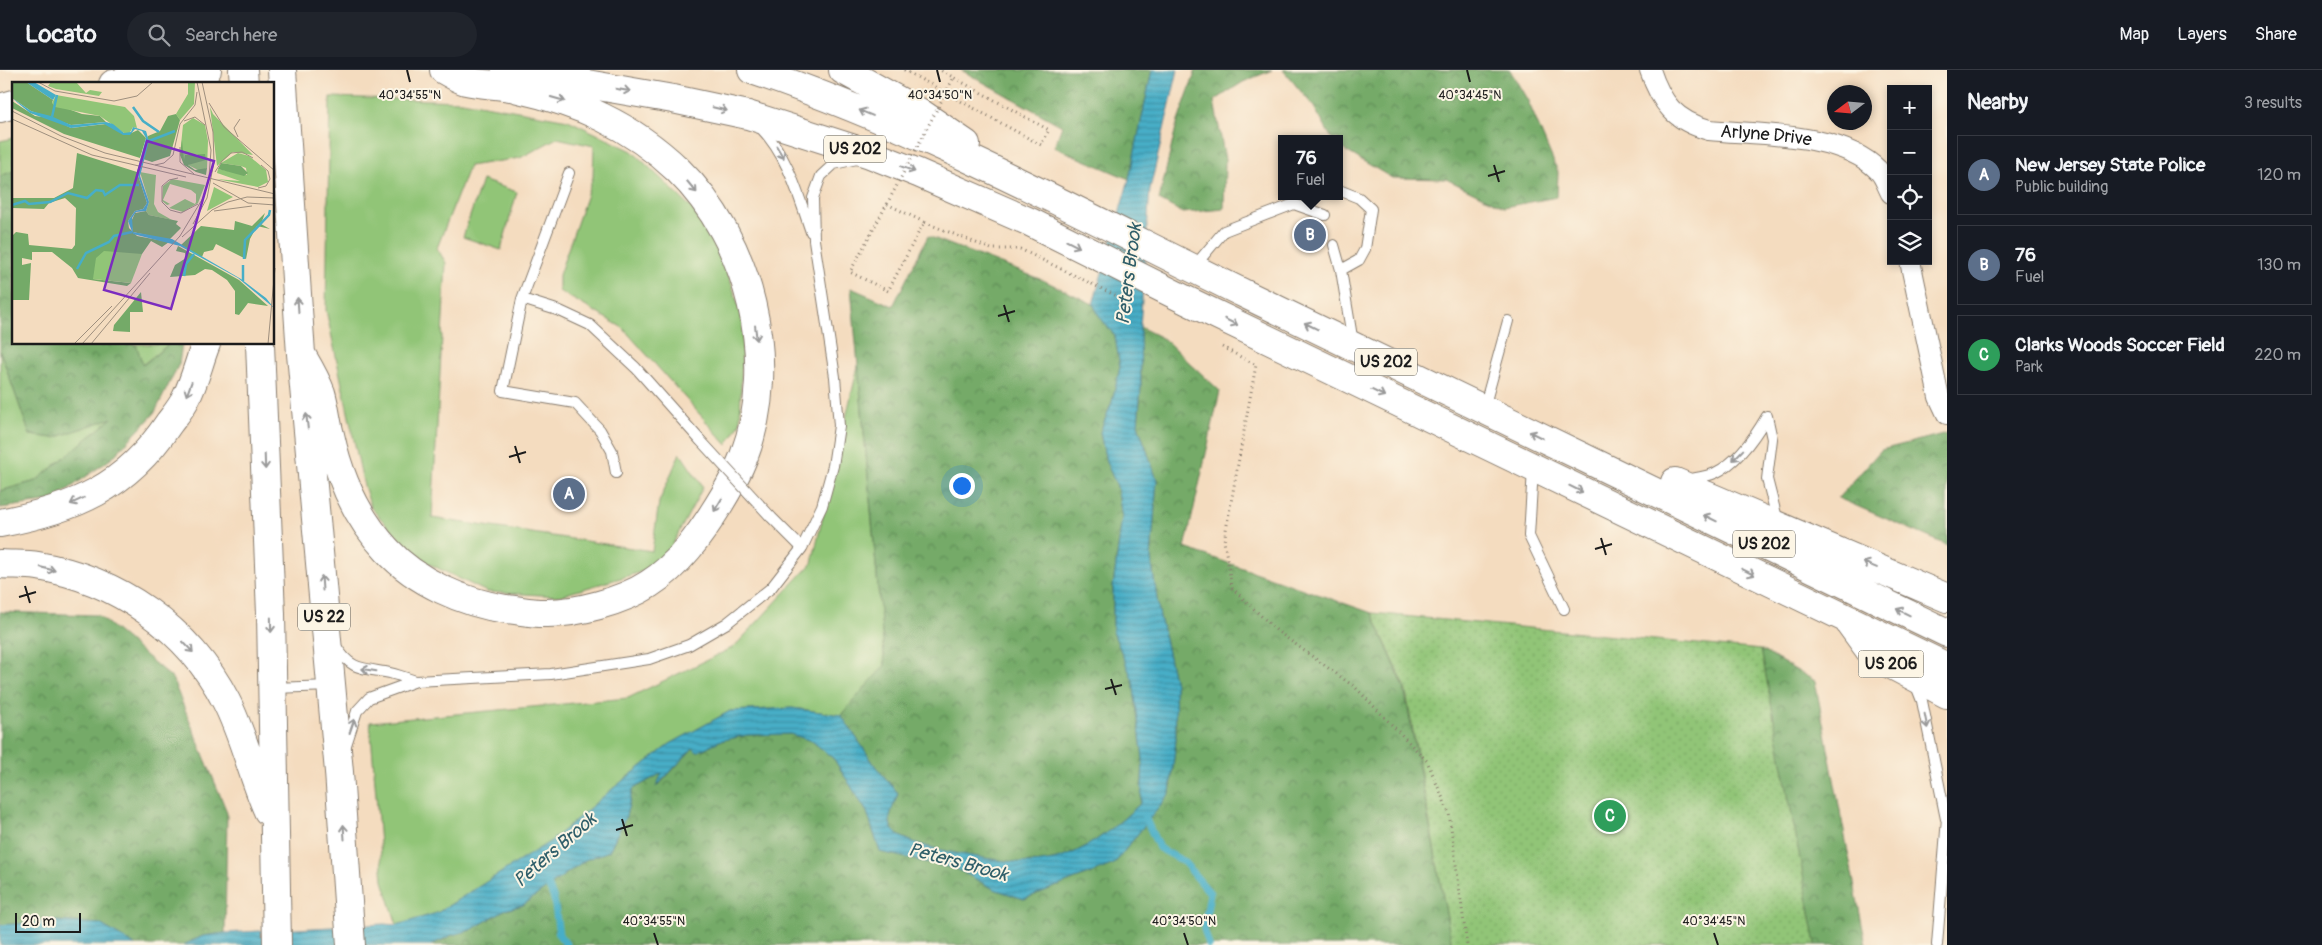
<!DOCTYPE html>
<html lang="en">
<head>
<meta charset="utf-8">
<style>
	:root { --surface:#171b24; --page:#20242c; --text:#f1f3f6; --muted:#9ea1a6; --line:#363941; --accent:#d690ce }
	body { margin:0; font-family:Pangolin,sans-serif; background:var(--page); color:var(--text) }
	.controls { position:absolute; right:15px; top:15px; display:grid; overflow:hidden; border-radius:0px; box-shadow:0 2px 8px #0003 }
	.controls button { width:45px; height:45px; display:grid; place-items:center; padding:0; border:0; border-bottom:1px solid var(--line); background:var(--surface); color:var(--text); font:25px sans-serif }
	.compass { position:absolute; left:1827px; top:15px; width:45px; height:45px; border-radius:50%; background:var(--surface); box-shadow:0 2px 8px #0003; rotate:254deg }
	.scale { position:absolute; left:15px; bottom:12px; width:66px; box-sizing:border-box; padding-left:5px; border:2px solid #1c1c1c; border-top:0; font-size:14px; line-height:18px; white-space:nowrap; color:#1c1c1c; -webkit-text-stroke:4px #fcf5e5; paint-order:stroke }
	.you { position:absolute; left:961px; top:415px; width:18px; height:18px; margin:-12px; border:4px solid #fff; border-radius:50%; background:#1a73e8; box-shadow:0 0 0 8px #1a73e833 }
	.badge { display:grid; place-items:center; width:32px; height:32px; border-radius:50%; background:var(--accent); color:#fff; font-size:16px; font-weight:700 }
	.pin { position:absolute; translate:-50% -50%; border:2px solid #fff; box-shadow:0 1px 5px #0006 }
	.popup { position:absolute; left:1278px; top:65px; width:65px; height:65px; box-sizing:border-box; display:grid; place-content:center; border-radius:0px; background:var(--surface); filter:drop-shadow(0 1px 4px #0005); font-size:16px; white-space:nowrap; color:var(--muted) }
	.popup b { font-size:19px; color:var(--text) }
	.popup::after { content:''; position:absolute; left:50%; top:100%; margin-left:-10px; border:10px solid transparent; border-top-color:var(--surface) }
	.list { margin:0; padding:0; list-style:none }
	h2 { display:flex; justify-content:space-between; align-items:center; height:65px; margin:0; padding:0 20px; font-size:21px }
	h2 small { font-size:16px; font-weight:400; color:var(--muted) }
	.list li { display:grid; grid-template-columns:32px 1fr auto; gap:15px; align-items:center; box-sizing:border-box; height:80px; margin:0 10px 10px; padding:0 10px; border:1px solid var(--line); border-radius:0px }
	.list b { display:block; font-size:19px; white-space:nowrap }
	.list p { margin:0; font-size:16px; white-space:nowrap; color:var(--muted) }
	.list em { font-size:16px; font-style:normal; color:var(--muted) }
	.icon { flex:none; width:28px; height:28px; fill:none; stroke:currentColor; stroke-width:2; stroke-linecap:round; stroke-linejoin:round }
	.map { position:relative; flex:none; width:1947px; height:875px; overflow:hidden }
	header { display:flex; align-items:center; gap:30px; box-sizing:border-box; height:70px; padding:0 25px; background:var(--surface); border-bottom:1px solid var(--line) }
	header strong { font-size:24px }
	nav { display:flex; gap:28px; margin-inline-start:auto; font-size:18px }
	.search { width:350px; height:45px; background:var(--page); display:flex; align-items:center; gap:12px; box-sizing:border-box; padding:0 18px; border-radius:28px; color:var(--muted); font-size:19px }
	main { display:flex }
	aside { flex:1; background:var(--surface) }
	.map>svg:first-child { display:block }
</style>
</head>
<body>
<header>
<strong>Locato</strong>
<div class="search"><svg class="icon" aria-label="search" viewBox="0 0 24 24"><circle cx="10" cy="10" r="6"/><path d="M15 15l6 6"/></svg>Search here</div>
<nav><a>Map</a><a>Layers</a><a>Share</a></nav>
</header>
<main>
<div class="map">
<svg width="1947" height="875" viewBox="0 0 1947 875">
	<defs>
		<pattern id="forest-crowns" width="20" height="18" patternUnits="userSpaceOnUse" patternTransform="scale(1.25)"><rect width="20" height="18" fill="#74aa68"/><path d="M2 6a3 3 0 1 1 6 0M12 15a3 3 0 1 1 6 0" fill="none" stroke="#5e8a55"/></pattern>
		<pattern id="park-dots" width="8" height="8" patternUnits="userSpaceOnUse" patternTransform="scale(1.25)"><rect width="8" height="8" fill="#91c577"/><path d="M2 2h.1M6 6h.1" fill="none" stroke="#7ca966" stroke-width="1.8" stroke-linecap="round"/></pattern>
		<pattern id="water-rules" width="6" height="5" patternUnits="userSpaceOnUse" patternTransform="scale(1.25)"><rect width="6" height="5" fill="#47aec7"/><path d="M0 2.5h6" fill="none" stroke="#3a8da1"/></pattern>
	</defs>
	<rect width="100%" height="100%" fill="#fcf5e5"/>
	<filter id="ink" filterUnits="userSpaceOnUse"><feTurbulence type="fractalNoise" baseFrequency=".02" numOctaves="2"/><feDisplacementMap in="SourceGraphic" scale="10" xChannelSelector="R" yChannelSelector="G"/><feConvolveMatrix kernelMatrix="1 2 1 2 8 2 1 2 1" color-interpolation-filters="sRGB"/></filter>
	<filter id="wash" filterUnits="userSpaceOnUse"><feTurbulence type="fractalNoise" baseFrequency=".0096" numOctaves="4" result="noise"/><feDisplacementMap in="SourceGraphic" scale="20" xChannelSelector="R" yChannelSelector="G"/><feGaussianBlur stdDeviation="1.12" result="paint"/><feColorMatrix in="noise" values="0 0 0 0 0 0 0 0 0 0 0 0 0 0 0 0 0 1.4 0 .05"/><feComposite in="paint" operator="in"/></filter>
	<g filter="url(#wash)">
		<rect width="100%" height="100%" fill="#f4dcbf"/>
		<path fill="#91c577" stroke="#56704a" d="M330,27L462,31L568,50L632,81L700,146L726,197L743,249L740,353L727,375L623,258L559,221V205L593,107L594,76L557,68L520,88L469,96L437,178L446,193L432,448L652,481L659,432L680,383L703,417L669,481L648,500L559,526L487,522L417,488L371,438L363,412L326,240Z
			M14,68V101L0,106V71Z
			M482,110L517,122L501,180L463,167Z
			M136,274H169L142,295Z
			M0,281L30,365L54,368L114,347L36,411L0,421Z
			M858,296L885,596L841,645L792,638L730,641L670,674L611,720L551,771L437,843L397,855L383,811L370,652L628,628L734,577L812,493Z"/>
		<path fill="url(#forest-crowns)" stroke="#486342" d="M961,0H1152L1129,109L1054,77L1062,56Z
			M1196,0H1272L1243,12L1214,31L1225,89L1224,139L1183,143L1159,130L1176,57Z
			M1283,0H1510L1528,31L1558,102L1557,127L1504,137L1446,109L1392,108L1339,77V69H1332L1314,37Z
			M14,101V274H136L143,295L169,274H182L179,294L154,344L112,388L52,431L0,438V421L36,411L112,348L54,368L30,365L0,281V106Z
			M928,166L1045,211L1093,234L1100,247L1115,266L1120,297L1112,332L1100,362L1106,392L1117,416L1122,447L1113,517V562L1133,611L1143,689L1141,733C1118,754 1096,774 1066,786C1056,790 1040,793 1029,793C1004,792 906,779 893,760C885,749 895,733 898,723L876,697L841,645L885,595L851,218L893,236Z
			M1140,257L1164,269L1220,321L1185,478L1372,543L1404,617L1452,875H431L452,865L471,860L504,840L523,835L585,790L609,781L626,746L633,719L662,703L658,716L693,678L697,682L719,671L747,665L790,664L812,671L834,689L867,742L880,782L957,799L994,819L1024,829L1114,794L1170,723L1176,670L1175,614L1159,542L1151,488L1157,410L1138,355L1141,317Z
			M1947,363V475L1838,428L1881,380Z
			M0,542L98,545L172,608L227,742L225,863L203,866L183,875H135L100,854L57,851L0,855Z
			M1761,580L1815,611L1866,875H1816Z"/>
		<path fill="url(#park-dots)" stroke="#56704a" d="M1372,543L1761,580L1816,875H1452L1405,617Z"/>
		<path fill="url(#water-rules)" stroke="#326572" d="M1152,0H1178L1150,119L1140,257L1141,317L1138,355L1157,410L1151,488L1159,542L1175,614L1176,670L1170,723L1114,794L1024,829L994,819L957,799L880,782L867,742L834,689L812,671L790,664L747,665L719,671L697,682L693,678L656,717L662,703L633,719L626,746L609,781L585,790L523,835L504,840L471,860L452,865L431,875H183L203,866L225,863L384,854L397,855L437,843L551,771L611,720L670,674L730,641L792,638L841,645L876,697L898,723C895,734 885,749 893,760C906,779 1004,792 1029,793C1040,793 1056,790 1066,786C1096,774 1118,754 1141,733L1143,689L1133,611L1113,562V517L1122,447L1117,416L1106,392L1100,362L1112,332L1120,297L1115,266L1100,247L1093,234L1129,109Z
			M57,851L100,854L135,875H0V855Z"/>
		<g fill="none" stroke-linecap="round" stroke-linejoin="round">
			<path stroke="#47aec7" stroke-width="7" d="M1144,745L1159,778L1183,791L1210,823L1204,859L1209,875
				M546,810L554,829L559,865L567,875"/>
		</g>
	</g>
	<g filter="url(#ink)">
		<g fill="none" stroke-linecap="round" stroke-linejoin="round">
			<g stroke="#887c6e" stroke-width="12">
				<path id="lane" d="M760,57C788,86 798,124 811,162
					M569,103L522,229L560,241L590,255L636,298L700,370
					M1339,120L1359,128L1371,139L1365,179L1359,190L1341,200
					M1334,175L1341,200L1353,273
					M1193,198L1224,161L1294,134L1325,145
					M522,229L503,321L575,333L600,360L612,381L616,403
					M1484,338L1508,251
					M1767,346L1772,369L1767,409L1778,452
					M1533,399L1529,466L1564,539
					M1685,410C1694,408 1706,407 1715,403C1738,392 1755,367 1767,346
					M770,446L802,478
					M336,576C350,599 360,598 385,602C396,604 406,608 416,611
					M1915,613L1922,631L1946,749
					M273,618L331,616
					M346,675L357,641L369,628L416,611L551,604L649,589L689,575L727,553L771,518L802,478L822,436L833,396L839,356L835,307L814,170L813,128L821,106L834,94L857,89
					M1937,875L1947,748"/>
			</g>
			<g stroke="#887c6e" stroke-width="22">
				<g id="street">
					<path id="s1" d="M1650,0C1661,33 1675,51 1709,60C1759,65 1841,62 1878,100C1884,105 1887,116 1891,123"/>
					<path d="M1910,191L1939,327L1947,344"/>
				</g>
			</g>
			<g stroke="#887c6e" stroke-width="30">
				<path id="highway" d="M243,0L244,14
					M282,0L301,284L339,702L351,875
					M506,0L673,29L748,45L870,84L918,103L1030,152L1188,231L1947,597
					M752,0C924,58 1085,146 1247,225C1480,338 1714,450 1947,563
					M843,0L919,42L966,74
					M113,14L207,0
					M0,38L14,34
					M260,274L271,544L277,875
					M301,284C308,296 316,309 321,323C325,336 326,351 330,365C339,407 357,448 387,480C416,512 464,533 506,539C518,540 531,543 543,543C575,544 623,531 649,514C679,495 700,465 718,436C728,420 737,404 744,386C780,291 750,170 678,100C631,55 578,32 515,18C499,14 482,15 466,11C459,9 451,4 444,0
					M1675,412L1947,528
					M0,453C74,439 126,418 169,353C175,345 182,337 186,328C195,311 199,291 206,274
					M0,494C12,495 26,494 38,496C117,509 189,559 226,631C244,666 252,705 268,741
					M1849,552L1873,585L1947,624"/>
			</g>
			<path stroke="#887c6e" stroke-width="3" stroke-dasharray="1 4" stroke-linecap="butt" d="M904,0L1041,75L1049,60L940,0
				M924,152L887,134L850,202L888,221L924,152L991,179H1020L1129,232
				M1222,277L1256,295L1224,471L1232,518L1277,561L1356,618L1427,691L1449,743L1467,875"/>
			<use href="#lane" stroke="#fff" stroke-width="10"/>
			<use href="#street" stroke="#fff" stroke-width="20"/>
			<use href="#highway" stroke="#fff" stroke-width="28"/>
			<g stroke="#887c6e" stroke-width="12" stroke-linecap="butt">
				<path id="lane-bridge" d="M700,370L770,446"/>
			</g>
			<path stroke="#887c6e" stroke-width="3" stroke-dasharray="1 4" stroke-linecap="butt" d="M887,134L954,7"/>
			<use href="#lane-bridge" stroke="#fff" stroke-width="10"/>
		</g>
		<defs><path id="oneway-shaft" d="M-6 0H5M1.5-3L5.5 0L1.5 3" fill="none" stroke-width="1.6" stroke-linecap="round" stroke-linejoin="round" transform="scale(1.25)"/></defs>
		<g stroke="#999">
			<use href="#oneway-shaft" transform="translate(623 20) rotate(10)"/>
			<use href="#oneway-shaft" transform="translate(558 29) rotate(16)"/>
			<use href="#oneway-shaft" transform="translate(720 39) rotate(13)"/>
			<use href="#oneway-shaft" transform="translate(866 43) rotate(-157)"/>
			<use href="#oneway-shaft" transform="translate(780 82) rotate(59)"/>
			<use href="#oneway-shaft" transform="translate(908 99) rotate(21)"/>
			<use href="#oneway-shaft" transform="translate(692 117) rotate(50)"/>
			<use href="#oneway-shaft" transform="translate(1073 174) rotate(27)"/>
			<use href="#oneway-shaft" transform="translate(298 235) rotate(-94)"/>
			<use href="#oneway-shaft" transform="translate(1231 252) rotate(26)"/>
			<use href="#oneway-shaft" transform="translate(1311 256) rotate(-154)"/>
			<use href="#oneway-shaft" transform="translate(756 263) rotate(83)"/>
			<use href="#oneway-shaft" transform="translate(189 319) rotate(110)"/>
			<use href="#oneway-shaft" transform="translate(1378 323) rotate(26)"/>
			<use href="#oneway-shaft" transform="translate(307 351) rotate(-96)"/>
			<use href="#oneway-shaft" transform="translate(1536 365) rotate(-154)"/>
			<use href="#oneway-shaft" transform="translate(1738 385) rotate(134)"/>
			<use href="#oneway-shaft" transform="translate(265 392) rotate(88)"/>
			<use href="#oneway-shaft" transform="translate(1576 419) rotate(26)"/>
			<use href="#oneway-shaft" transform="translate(77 431) rotate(155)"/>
			<use href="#oneway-shaft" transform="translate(718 435) rotate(121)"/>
			<use href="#oneway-shaft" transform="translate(1710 448) rotate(-154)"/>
			<use href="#oneway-shaft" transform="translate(1870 495) rotate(-157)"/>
			<use href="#oneway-shaft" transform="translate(48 499) rotate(14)"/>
			<use href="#oneway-shaft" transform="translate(1748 502) rotate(26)"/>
			<use href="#oneway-shaft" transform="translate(322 513) rotate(-94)"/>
			<use href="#oneway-shaft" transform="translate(1903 542) rotate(-154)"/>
			<use href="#oneway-shaft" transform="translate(271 555) rotate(89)"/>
			<use href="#oneway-shaft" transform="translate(188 577) rotate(47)"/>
			<use href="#oneway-shaft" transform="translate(369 600) rotate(-171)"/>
			<use href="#oneway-shaft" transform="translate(1926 651) rotate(79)"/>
			<use href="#oneway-shaft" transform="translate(352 656) rotate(-71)"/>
			<use href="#oneway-shaft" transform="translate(344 762) rotate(-94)"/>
		</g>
	</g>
	<path fill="none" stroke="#1c1c1c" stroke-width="2" d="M407,0L410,12M937,0L940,12M1467,0L1470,12M1494,95L1499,112M1488,106L1505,101M1004,235L1009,252M998,246L1015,241M515,376L520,393M509,387L526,382M1601,468L1606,485M1595,479L1612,474M25,516L30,533M19,527L36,522M1111,609L1116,625M1105,619L1122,615M622,749L627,766M616,760L633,755M654,863L658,875M1184,863L1188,875M1714,863L1718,875"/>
	<g text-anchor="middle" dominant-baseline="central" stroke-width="4" stroke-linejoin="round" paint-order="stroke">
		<g fill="#fcf5e5" stroke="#5f5d58" stroke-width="1">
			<rect x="824" y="65.5" width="62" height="27" rx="4"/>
			<rect x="1355" y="278.5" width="62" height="27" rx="4"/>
			<rect x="1733" y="460.5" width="62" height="27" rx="4"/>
			<rect x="298" y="533.5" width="52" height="27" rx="4"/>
			<rect x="1858.5" y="580.5" width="65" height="27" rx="4"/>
		</g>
		<g font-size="16" font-weight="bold" fill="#1c1c1c">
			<text x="855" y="79">US 202</text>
			<text x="1386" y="292">US 202</text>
			<text x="1764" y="474">US 202</text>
			<text x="324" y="547">US 22</text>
			<text x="1891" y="594">US 206</text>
		</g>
		<g font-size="18" fill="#1c1c1c" stroke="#fcf5e5">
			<text stroke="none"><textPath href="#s1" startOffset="146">Arlyne Drive</textPath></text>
		</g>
		<g font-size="19" font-style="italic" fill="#2f5e69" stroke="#fcf5e5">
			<text transform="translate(1129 204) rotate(-83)">Peters Brook</text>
			<text transform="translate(555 780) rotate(-41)">Peters Brook</text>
			<text transform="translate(958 792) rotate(15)">Peters Brook</text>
		</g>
	</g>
	<g transform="translate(12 12)">
		<rect width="262" height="262" fill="#f4dcbf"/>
		<path d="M39,0H64L74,11L78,8L90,10L87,14L44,7L36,4ZM176,0H183L182,22L168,38L164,32L176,12ZM198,25L201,32L241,73L221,70L205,84ZM181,36L193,43L196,59L195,86L188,89L176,83L186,72L173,73V80L168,73L171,43ZM226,71L237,74L254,88L256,100L246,105L204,97L228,99L205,91L206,87L235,93L234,86L229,84L209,81ZM128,90L144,93L142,122L146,130L160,138L137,133L134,129L137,120ZM160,97L193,103L186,121L171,130L157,126L173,117L183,122L184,120V112L179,108L158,102L151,118L158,122L155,123L150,119L151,104ZM202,105L221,115L195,129L201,109Z" fill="#91c577"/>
		<path d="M0,0H14L41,18L40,21L70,32L88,34L94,40L59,43L19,29L0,16ZM0,19L23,34L39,36L59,46L94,42L115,53L126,48L134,56L128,76L52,52L0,26ZM164,32L168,38L158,74L140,80L131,77L136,54L148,49L156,34ZM170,58L172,78L173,73L193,72L194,78L176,83L183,88L195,86L194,93L184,90L172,83L168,73ZM65,71L125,90L135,121L131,127L123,129L116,139L117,146L125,154L157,160L150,165L139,159L130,172L81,197L119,201L115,204L66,196L60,186L40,170H20V178L10,176V183L19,181L17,218H0V154L4,150L16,152L17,163L60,167L63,163L64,126L53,116L37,121L32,127L0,126V116H42L61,106ZM209,81L229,84L236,91L232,94L206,87ZM134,129L137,133L166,139L164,142L169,146L157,158L121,150L119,140L123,131ZM253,131L249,142L258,147L245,144L238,157L234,177L204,162L201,168L192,170L190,175L169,163L189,144L222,148L223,139L240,144ZM166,164L227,198L256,224L236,221L227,233L223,232V209L215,198L200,188L193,187L183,193L158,195L163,183L174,176L173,171L164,169ZM129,210L131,230H118V250L101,249L102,243Z" fill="#74aa68"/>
		<path d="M44,13L113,25L122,34L125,46L121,45L117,52L112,51L88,34L43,25L40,21Z" fill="#91c577"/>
		<path d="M92,169L130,172L119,201L81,197L84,176Z" fill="#91c577"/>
		<path d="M14,0H22L44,13L41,18ZM0,16L19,29L39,34L59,43L94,40L101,42L112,51L119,50L121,45L134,49L137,59L128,94L137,120L134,129L124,130L120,136L121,150L160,157L229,197L254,216L262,226L226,196L168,164L121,152L116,139L123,129L131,127L135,121L125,90L134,56L130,49L123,47L118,53H111L92,42L59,46L18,31Z" fill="#47aec7"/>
		<path fill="none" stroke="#47aec7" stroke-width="2.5" d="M121,25L131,39L147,50M40,35L45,13M137,59L163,49M0,123L13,119L17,122L38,120L56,111L75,116L84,108L91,109L93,113L108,103H127M232,177L233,158L257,133L258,128M65,187L74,171L97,160L102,154L120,150M172,194L174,182L182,172M231,199V183"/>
		<path fill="none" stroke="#9e8f7e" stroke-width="1" d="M26,0L43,9L102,19L125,14L141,0M197,21L212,45L263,89M0,29L49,54L93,71L263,112M0,37L80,73L174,95M172,39L183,35L193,43M226,55L222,46L228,37M168,65V80L182,92M143,83L152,81L161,73L168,42L183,23L185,10M203,90L210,79L219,71L230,70L241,76M166,96L157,98L150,104V120L158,128L169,131L186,122M201,101L236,121L263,123M246,106L254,104L258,97L256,89L249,83M202,129L240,124M181,142L195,116L202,80L201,50L190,0M170,155L200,128L216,120L235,115L263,116M62,262L100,224M70,262L168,154L191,116L197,95L199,68L185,0M79,262L138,191M256,262L263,186"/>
		<path fill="#7b2cbf" fill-opacity="0.15" stroke="#7b2cbf" stroke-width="2.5" d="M135,59L202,79L159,227L92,208Z"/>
		<rect width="262" height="262" fill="none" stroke="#1c1c1c" stroke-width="2.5"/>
	</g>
	<g font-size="12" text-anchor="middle" fill="#1c1c1c" stroke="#fcf5e5" stroke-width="4" stroke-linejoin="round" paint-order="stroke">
		<text x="410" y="29">40°34'55"N</text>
		<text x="940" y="29">40°34'50"N</text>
		<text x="1470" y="29">40°34'45"N</text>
		<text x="654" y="855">40°34'55"N</text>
		<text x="1184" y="855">40°34'50"N</text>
		<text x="1714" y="855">40°34'45"N</text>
	</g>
</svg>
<div class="controls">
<button>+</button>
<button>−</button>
<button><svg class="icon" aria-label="locate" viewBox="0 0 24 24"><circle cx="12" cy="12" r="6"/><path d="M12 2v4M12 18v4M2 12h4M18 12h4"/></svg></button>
<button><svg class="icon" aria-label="layers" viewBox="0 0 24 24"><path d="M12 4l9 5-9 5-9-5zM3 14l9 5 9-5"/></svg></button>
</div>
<svg class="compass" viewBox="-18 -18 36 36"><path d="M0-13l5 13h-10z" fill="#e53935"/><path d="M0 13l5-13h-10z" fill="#9ea1a6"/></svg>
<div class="scale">20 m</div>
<div class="you"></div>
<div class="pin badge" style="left:569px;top:424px;background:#5c6f8a">A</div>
<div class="pin badge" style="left:1310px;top:165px;background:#5c6f8a">B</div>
<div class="popup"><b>76</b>Fuel</div>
<div class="pin badge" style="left:1610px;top:746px;background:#2e9e5b">C</div>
</div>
<aside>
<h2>Nearby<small>3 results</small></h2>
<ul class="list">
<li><span class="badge" style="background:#5c6f8a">A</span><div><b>New Jersey State Police</b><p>Public building</p></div><em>120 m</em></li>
<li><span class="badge" style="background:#5c6f8a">B</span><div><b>76</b><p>Fuel</p></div><em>130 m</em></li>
<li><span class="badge" style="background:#2e9e5b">C</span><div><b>Clarks Woods Soccer Field</b><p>Park</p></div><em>220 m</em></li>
</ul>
</aside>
</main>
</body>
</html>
